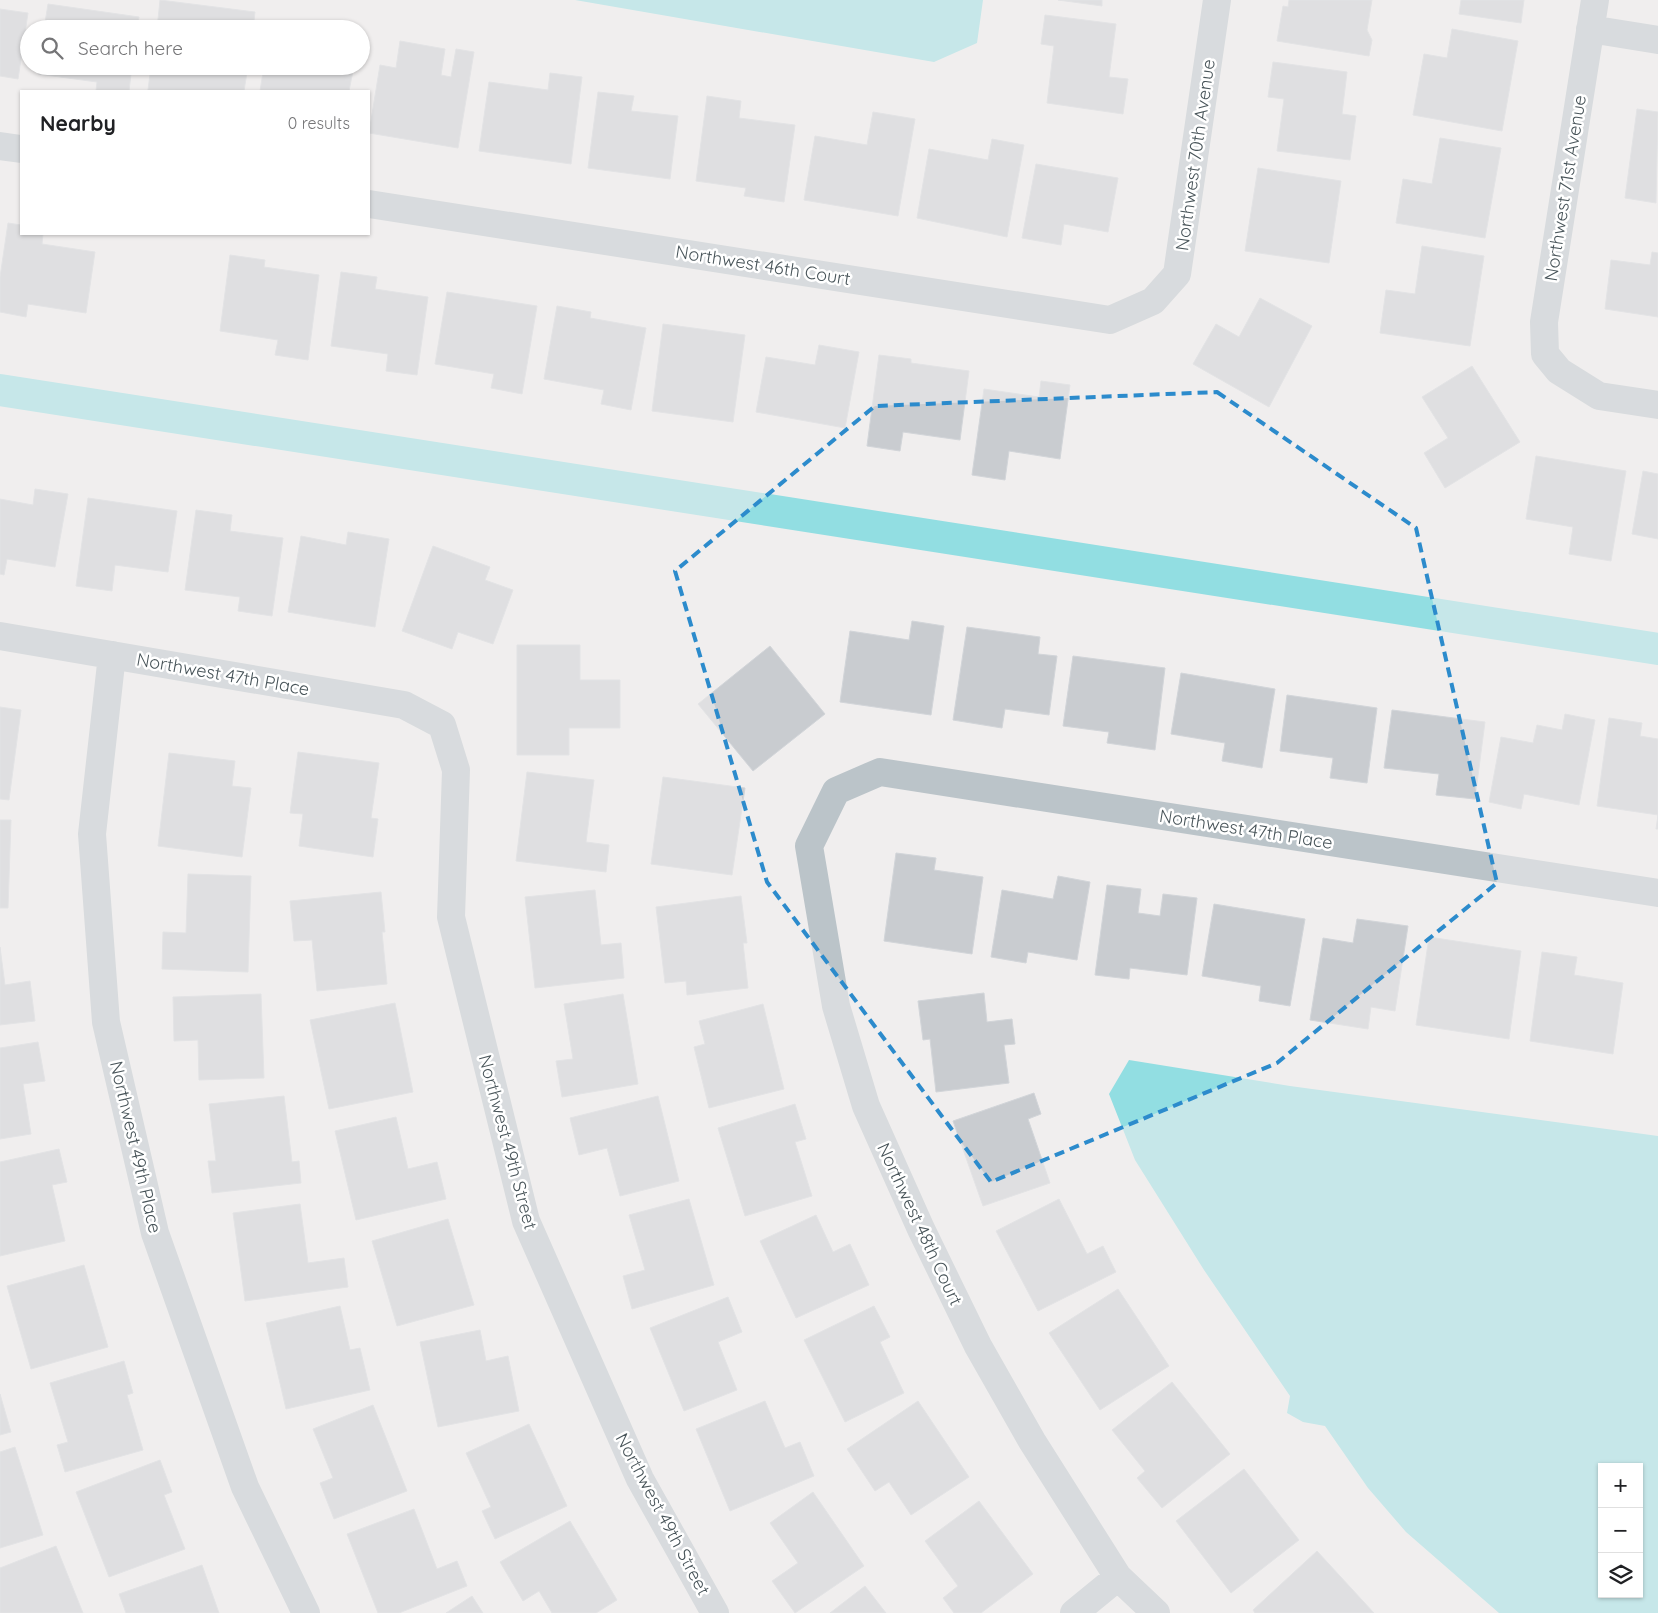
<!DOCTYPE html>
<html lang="en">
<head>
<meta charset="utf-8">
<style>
	:root { --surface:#fff; --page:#f2f2f2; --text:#202124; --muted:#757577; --line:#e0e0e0 }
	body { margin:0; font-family:Quicksand,sans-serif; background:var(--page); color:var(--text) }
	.controls { position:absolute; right:15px; bottom:15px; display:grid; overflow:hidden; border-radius:0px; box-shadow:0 1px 4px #0004 }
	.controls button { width:45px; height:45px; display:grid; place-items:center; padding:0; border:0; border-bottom:1px solid var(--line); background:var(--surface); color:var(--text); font:25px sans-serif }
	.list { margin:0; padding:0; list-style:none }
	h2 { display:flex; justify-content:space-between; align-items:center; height:65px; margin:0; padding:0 20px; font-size:21px }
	h2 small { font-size:16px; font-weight:400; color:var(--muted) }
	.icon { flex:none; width:28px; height:28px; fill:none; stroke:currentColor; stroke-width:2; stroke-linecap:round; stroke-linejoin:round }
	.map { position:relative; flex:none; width:1658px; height:1613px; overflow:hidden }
	.search { position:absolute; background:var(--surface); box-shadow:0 1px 4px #0004; left:20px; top:20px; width:350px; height:55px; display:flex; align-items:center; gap:12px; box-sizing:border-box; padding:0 18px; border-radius:28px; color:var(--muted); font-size:19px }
	.panel { position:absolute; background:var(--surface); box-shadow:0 1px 4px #0004; left:20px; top:90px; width:350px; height:145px; border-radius:0px }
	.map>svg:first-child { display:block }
</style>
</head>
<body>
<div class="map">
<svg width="1658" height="1613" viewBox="0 0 1658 1613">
	<rect width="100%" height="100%" fill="#f0eeee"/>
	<path fill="#92dee2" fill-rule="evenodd" d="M575,0H983L977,43L934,62Z
		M1129,1060L1290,1086L1658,1136V1613H1499L1406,1532L1368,1488L1325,1426L1303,1422L1287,1413L1290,1396L1204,1270L1135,1160L1109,1094ZM1602,1467H1639V1594H1602Z"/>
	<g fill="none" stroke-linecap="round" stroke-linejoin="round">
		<path stroke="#92dee2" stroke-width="32" d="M0,390L1658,649"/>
	</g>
	<path fill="#c9ccd0" stroke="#d2d5d9" d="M160,0L255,12L253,29H157Z
		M1058,0H1102V6Z
		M1289,0H1372L1367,30L1372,40L1369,56L1277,41L1283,6L1288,7Z
		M1461,0H1524L1521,23L1459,14Z
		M48,4L139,17L137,29H44Z
		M0,9L28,13L18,79L0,76Z
		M1045,15L1116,24L1109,77L1128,79L1123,114L1047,103L1054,46L1041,44Z
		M1452,29L1518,41L1502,131L1413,115L1424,54L1447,58Z
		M400,41L445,49L441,75L451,77L456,49L474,52L458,148L369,133L380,65L396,68Z
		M1273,62L1347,72L1342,114L1356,116L1350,160L1277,151L1284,99L1268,97Z
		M39,66H132L129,91H96L97,82L38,74Z
		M151,66H248L244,91L148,90Z
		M264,66H354L349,91H260Z
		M550,73L582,77L571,164L479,151L489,82L548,90Z
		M598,92L634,96L631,111L678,116L670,179L588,168Z
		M707,96L741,101L739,118L795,125L784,202L744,196L746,188L696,181Z
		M1637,109L1658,112L1656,203L1625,198Z
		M873,112L915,119L898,216L804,200L815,136L867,145Z
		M1440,138L1501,148L1485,238L1396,223L1403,179L1432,184Z
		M992,139L1024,145L1007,237L917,218L929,149L988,160Z
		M1036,164L1118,178L1108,232L1064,224L1061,245L1022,238Z
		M1258,168L1341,181L1329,263L1245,251Z
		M8,223L21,225V234H43L42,244L95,252L86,313L28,304L26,317L0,312V277Z
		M1422,246L1484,256L1470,346L1380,333L1386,290L1415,294Z
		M1652,252L1658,253V317L1605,309L1611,260L1650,265Z
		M230,255L265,260L264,267L319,275L308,360L275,355L278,340L220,331Z
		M341,272L377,277L375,289L428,297L417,375L386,371L388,354L331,346Z
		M447,292L537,306L522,394L491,388L494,374L435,364Z
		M1260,298L1312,326L1269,407L1193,364L1216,324L1239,337Z
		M557,306L591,312L590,318L646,328L631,410L601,404L604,390L544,379Z
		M663,324L745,335L733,422L652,411Z
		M819,345L859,352L845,428L756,412L766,357L815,365Z
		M879,355L911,359V363L969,371L960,440L903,432L900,451L867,446Z
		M1472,366L1520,442L1445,488L1424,453L1448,438L1422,397Z
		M1041,381L1070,385L1060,459L1009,451L1005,480L972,475L984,389L1039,397Z
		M1536,456L1626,471L1611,561L1569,554L1573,527L1526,519Z
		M1643,471L1658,474V539L1632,534Z
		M35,489L68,494L55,567L7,559L4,575L0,574V499L33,505Z
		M88,498L177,511L168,572L115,565L112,591L76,586Z
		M196,510L232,515L230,531L283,538L272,616L238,611L240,597L185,590Z
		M348,532L389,539L375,627L288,612L301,536L346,545Z
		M433,546L490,567L485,580L513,590L493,644L458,632L452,649L402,631Z
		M912,621L944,626L931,715L840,702L850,631L909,640Z
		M967,627L1040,637L1038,654L1057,656L1049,715L1005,709L1002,728L953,720Z
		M517,645H580V680H620V728H569V755H517Z
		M770,646L825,714L753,771L698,704Z
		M1073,656L1165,668L1155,750L1107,743L1109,732L1063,726Z
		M1181,673L1275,689L1262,768L1222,761L1225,743L1171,734Z
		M1287,695L1377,708L1367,783L1330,778L1333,758L1280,751Z
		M0,707L21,710L9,800L0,799Z
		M1392,710L1485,722L1475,799L1436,795L1439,774L1384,768Z
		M1565,714L1595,720L1579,805L1524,794L1521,809L1489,802L1501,737L1533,743L1537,725L1562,730Z
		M1609,718L1642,723L1640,736L1658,739V829H1656L1658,815L1597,806Z
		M298,752L379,763L371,818L378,819L373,857L299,846L303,814L290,813Z
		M169,753L235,761L232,786L251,788L242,857L158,846Z
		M527,772L594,780L586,842L609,845L606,872L516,861Z
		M663,777L745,788L732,875L651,864Z
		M0,820H11L8,908H0Z
		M896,853L936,858L934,870L983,877L972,954L884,941Z
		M188,874L251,876L248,972L162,969L163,932L186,933Z
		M1058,876L1090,882L1077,960L1028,952L1026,963L991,957L1002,890L1053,899Z
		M1107,885L1141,889L1138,913L1160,916L1163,894L1197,898L1187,975L1130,968L1129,979L1095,975Z
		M595,890L601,945L621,943L624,978L535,988L525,897Z
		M381,892L385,932H382L387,984L317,991L312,940L294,941L290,901Z
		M741,896L747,943H743L748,988L687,995L686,981L665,983L656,907Z
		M1214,904L1305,919L1290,1006L1259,1001L1261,986L1202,976Z
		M1357,919L1408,926L1395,1011L1371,1007L1368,1029L1310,1020L1323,938L1353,943Z
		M1429,937L1521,951L1509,1039L1416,1025Z
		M0,947L5,985L30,981L35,1021L0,1025Z
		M1542,952L1577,957L1574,975L1623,983L1613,1054L1530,1041Z
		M984,993L987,1022L1012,1019L1015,1044L1004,1045L1009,1083L936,1092L930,1039L923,1040L918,1001Z
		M261,994L264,1078L199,1080L198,1040L174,1041L173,997Z
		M623,994L638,1084L562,1097L556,1061L573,1059L564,1004Z
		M395,1003L413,1092L329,1109L310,1020Z
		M763,1004L784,1089L709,1108L694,1047L705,1044L699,1021Z
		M38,1042L45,1081L23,1084L31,1134L0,1139V1048Z
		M1034,1093L1041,1114L1028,1119L1050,1183L983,1206L953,1121Z
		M284,1096L292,1162L299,1161L301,1183L212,1193L208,1161H216L209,1104Z
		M658,1096L679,1181L620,1196L607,1148L579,1155L570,1118Z
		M795,1104L806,1139L795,1142L812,1196L745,1216L718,1128Z
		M396,1117L408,1169L437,1162L446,1199L356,1220L335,1131Z
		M59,1149L67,1182L52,1185L65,1241L0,1256V1162Z
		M689,1199L714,1285L632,1309L623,1276L645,1270L629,1215Z
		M1059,1199L1087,1254L1103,1246L1116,1272L1038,1311L996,1231Z
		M300,1204L308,1263L344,1258L348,1287L245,1301L233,1213Z
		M816,1215L833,1252L850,1244L869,1285L796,1318L760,1241Z
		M448,1219L474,1305L397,1326L372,1241Z
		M84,1265L108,1347L31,1369L7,1286Z
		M1118,1289L1169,1366L1100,1410L1049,1333Z
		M728,1297L742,1332L718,1342L737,1390L684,1411L650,1328Z
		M340,1306L350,1350L360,1348L370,1390L286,1409L266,1323Z
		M874,1306L890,1337L880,1342L904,1393L845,1422L804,1340Z
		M480,1330L486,1361L508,1356L519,1411L438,1427L420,1342Z
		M124,1361L133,1393L127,1395L143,1450L65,1472L57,1445L68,1442L50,1383Z
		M1172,1382L1230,1454L1162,1508L1137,1478L1145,1471L1112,1430Z
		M0,1394L11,1432L0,1435Z
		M765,1401L785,1448L800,1442L814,1476L730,1511L696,1429Z
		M918,1401L969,1477L911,1515L889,1482L875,1491L847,1449Z
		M373,1405L407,1491L334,1519L320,1483L333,1478L313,1429Z
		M529,1424L567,1506L495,1539L482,1511L491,1507L466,1453Z
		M15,1447L43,1535L0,1548V1452Z
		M160,1460L172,1492L164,1495L185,1549L109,1577L76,1492Z
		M1244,1469L1299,1540L1231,1593L1176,1521Z
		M813,1492L864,1566L795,1613L772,1581L798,1563L770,1523Z
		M979,1501L1033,1574L981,1613H954L943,1598L958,1586L925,1541Z
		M414,1509L437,1569L457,1561L467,1586L399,1613H378L347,1534Z
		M570,1521L617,1600L596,1613H552L539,1591L523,1601L500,1562Z
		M56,1546L83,1613H0V1568Z
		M1317,1551L1374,1613H1255L1253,1610Z
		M202,1565L219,1613H126L119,1594Z
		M865,1586L886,1613H830Z
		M472,1596L483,1613H446Z"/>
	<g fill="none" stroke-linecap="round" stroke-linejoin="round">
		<path stroke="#bbc4c9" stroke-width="28" d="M1595,0L1544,322L1545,354L1559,371L1599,396L1658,405
			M1590,29L1658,40
			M0,146L21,149
			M369,204L1110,320L1153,301L1177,274L1217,0
			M0,636L404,705L442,725L456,770L451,917L526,1221L640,1479L715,1613
			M112,655L92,834L106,1022L155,1233L245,1487L306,1613
			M1074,1613L1118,1577
			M1156,1613L1118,1577L1032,1441L978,1346L921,1229L866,1106L836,1006L809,846L836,791L880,772L1658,893"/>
	</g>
	<path d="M0 0H1658V1613H0ZM1217,392L1416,528L1497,883L1277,1063L991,1182L767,882L675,571L875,406Z" fill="#f0eeee" fill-opacity=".55" fill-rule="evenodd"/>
	<path fill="none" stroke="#2c8bcc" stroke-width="4" stroke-dasharray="10 6" stroke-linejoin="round" d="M1217,392L1416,528L1497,883L1277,1063L991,1182L767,882L675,571L875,406Z"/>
	<g text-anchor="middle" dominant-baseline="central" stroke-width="5" stroke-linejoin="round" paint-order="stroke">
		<g font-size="18" fill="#485459" stroke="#fff">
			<text transform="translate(1195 155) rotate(-82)">Northwest 70th Avenue</text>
			<text transform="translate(1565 188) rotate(-81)">Northwest 71st Avenue</text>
			<text transform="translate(763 265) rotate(9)">Northwest 46th Court</text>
			<text transform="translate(223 674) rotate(10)">Northwest 47th Place</text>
			<text transform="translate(1246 829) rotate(9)">Northwest 47th Place</text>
			<text transform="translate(508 1142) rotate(75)">Northwest 49th Street</text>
			<text transform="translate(136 1147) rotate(77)">Northwest 49th Place</text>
			<text transform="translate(920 1224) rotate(65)">Northwest 48th Court</text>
			<text transform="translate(663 1514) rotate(62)">Northwest 49th Street</text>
		</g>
	</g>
</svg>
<div class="controls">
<button>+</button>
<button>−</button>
<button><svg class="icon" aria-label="layers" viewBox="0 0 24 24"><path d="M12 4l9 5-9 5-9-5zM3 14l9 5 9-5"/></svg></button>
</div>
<div class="search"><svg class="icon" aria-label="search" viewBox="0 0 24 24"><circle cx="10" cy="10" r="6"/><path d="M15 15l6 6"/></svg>Search here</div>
<section class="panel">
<h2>Nearby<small>0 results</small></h2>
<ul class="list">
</ul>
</section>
</div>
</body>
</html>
